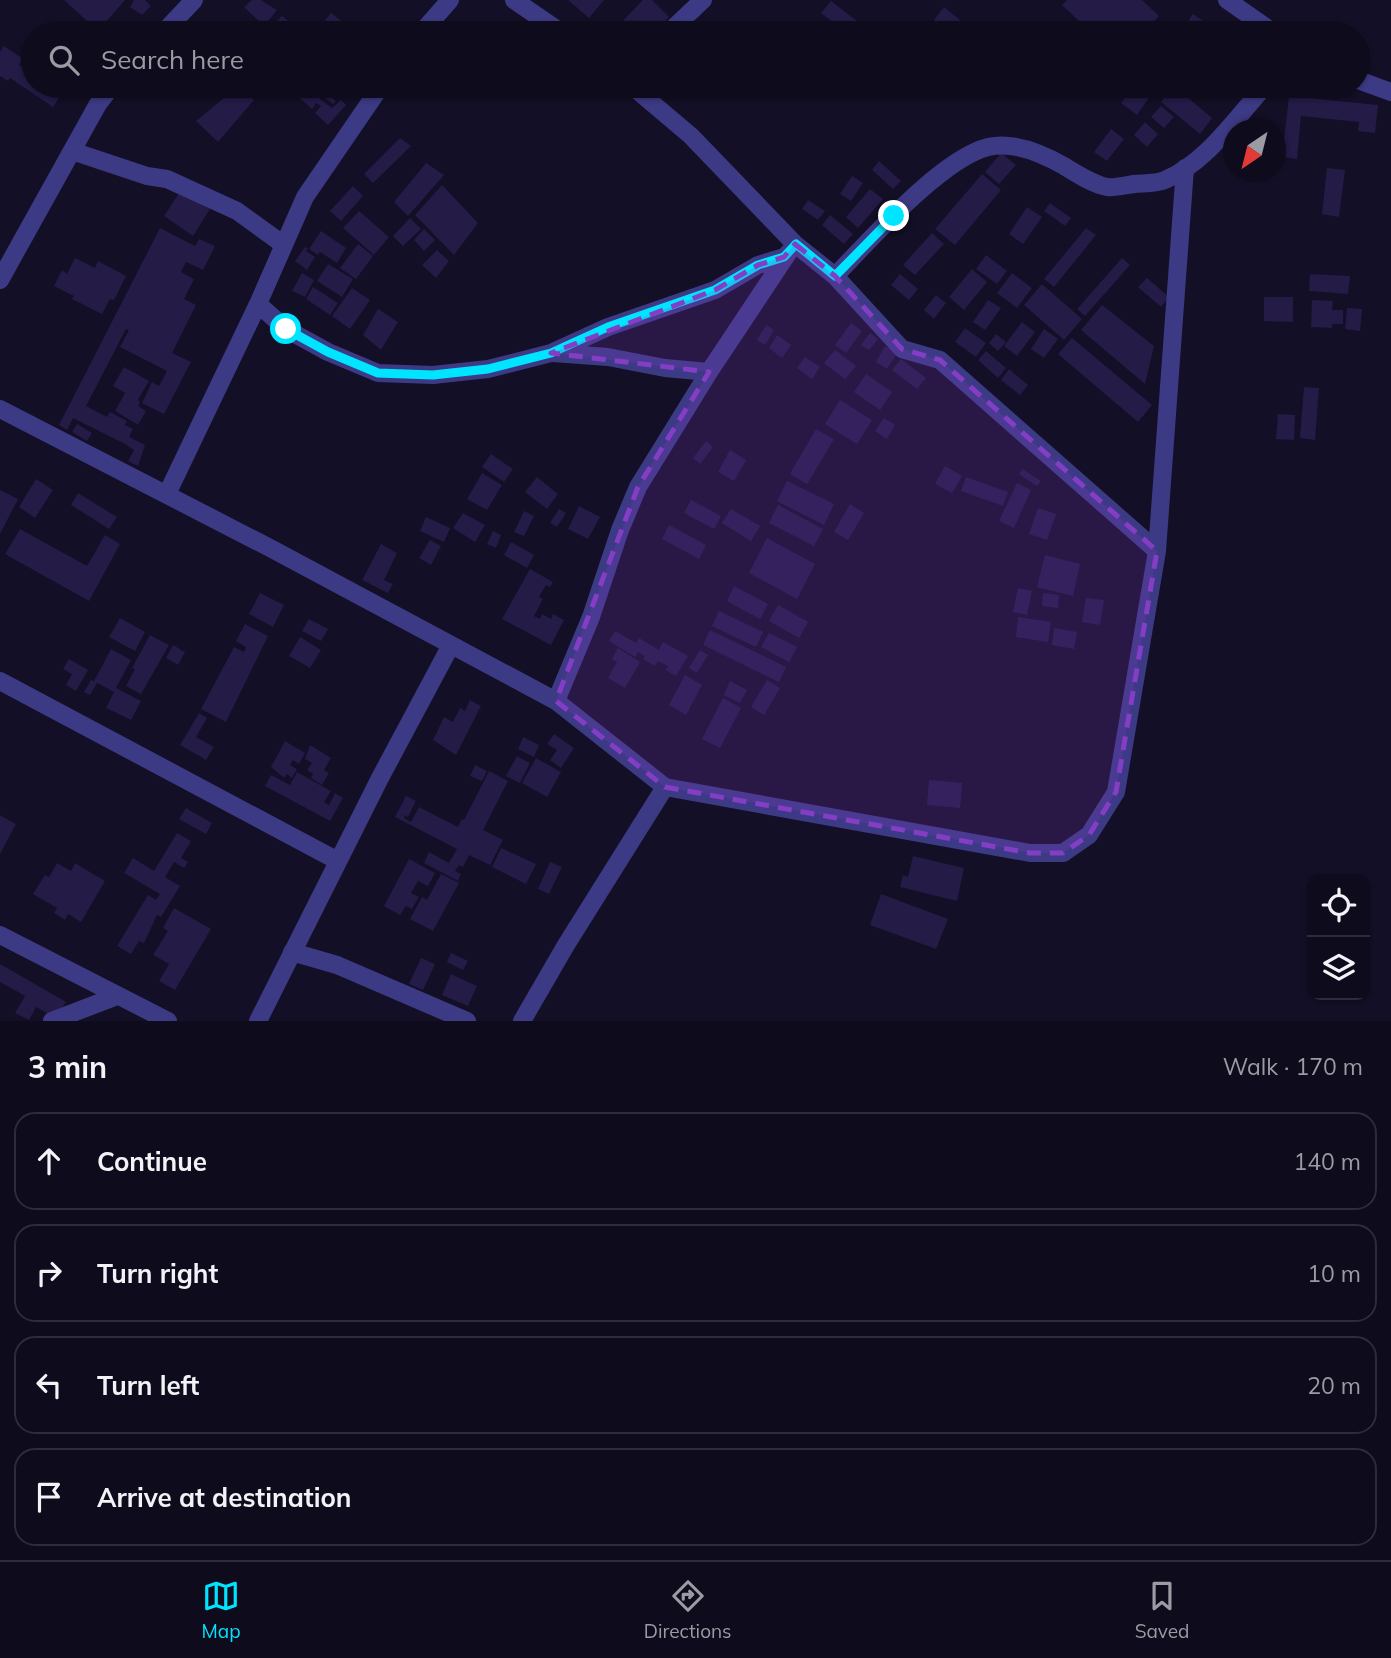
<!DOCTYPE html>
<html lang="en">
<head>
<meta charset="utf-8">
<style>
	:root { --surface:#0e0b1c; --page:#1c1929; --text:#f1f3f6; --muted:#9b9ba3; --line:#2e2b3b; --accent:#00e5ff }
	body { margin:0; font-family:Mulish,sans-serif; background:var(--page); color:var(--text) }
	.controls { position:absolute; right:21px; bottom:21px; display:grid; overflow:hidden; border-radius:14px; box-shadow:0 2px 5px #0004 }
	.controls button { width:63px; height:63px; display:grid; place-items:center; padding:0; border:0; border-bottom:2px solid var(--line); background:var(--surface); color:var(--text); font:35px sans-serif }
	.compass { position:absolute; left:1223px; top:119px; width:63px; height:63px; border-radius:50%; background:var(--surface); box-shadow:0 2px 5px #0004; rotate:215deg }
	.stop { position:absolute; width:21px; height:21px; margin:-16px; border:5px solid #00e5ff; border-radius:50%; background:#fff }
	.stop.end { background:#00e5ff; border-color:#fff; box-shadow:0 2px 7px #0008 }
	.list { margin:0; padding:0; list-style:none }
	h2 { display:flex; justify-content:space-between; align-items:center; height:91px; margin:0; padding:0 28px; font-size:30px }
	h2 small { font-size:23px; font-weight:400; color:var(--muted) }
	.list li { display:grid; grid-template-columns:46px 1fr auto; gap:21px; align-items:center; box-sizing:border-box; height:98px; margin:0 14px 14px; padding:0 14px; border:2px solid var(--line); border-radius:21px }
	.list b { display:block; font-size:26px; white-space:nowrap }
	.list em { font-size:23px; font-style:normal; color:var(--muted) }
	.icon { flex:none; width:38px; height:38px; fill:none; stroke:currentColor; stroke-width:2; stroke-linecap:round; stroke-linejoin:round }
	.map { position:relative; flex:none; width:1391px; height:1021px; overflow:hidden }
	.search { position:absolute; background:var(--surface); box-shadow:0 2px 5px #0004; left:21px; right:21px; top:21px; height:77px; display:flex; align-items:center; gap:18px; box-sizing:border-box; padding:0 24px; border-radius:38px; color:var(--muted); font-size:26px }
	.sheet { height:539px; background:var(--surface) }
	nav { display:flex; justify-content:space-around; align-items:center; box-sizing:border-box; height:98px; border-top:2px solid var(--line); background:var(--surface); font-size:19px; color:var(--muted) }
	nav a { display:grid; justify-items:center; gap:4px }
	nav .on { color:var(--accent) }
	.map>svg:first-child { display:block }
</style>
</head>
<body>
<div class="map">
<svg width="1391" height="1021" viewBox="0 0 1391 1021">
	<rect width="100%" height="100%" fill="#130f26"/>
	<path fill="#241b47" d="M64,0H125L98,31Z
		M134,0H145L151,6L142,15L130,7Z
		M252,0H261L277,10L264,26L244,7Z
		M568,0H604L589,18Z
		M643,0H652L669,17L653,33H611Z
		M1067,0H1142L1159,16L1144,33H1092L1062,5Z
		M831,1L857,21L847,33L821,13Z
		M944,7L961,21L951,33L934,20Z
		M331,13L345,24L338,33H315Z
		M1193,14L1221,33H1180Z
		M282,16L304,33H269L266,31Z
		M812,22L826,33H803Z
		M4,46L23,59L19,65L33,74V86H51L62,93L53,107L10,78L8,81L0,76V52Z
		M153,86H186L176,97L171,95L168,99Z
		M213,86H237L254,100L218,142L196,121L225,97Z
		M286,86H323L329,89L325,93L336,101L333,104L322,96L320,99L332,108L341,100L346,105L328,125L315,113L321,106L316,103L312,109Z
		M1133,86L1150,96L1137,115L1121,103Z
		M1174,86L1212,118L1200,134L1161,102Z
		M1289,96L1378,105L1375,133L1358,131L1359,122L1301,116L1297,159L1282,157Z
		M1161,106L1174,117L1164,128L1151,117Z
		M1145,122L1158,134L1147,147L1134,135Z
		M1111,129L1124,139L1107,161L1094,152Z
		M400,138L411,146L373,183L364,174Z
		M1001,153L1016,165L999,184L985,172Z
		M879,161L901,181L893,189L872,170Z
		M426,163L444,175L408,216L394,202Z
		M1327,168L1345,170L1339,217L1322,214Z
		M982,174L1001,190L955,245L935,229Z
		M852,176L863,183L851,201L840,194Z
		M442,185L478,223L454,255L415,215Z
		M353,186L363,196L341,221L330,211Z
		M870,189L883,199L858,228L846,217Z
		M181,190L210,209L193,236L164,216Z
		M808,200L825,211L818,220L802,209Z
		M1050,203L1071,218L1065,226L1044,211Z
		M1027,207L1042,217L1023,244L1009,234Z
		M359,211L389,237L374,255L343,228Z
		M830,215L853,234L844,244L822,225Z
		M410,218L421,229L403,246L393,236Z
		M160,228L195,246L199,239L215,246L203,270L186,262L181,272L194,279L184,299L196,305L172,353L191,362L164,414L142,403L152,382L159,386L167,371L120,347L129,330L126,329L86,406L107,417L110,412L127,421L125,425L133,429L129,437L145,445L138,466L128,461L134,450L125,444L73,418L67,430L59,425Z
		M1086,228L1096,235L1054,287L1044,279Z
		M424,229L435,240L424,251L414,240Z
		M321,231L346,248L337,263L320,252L318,255L309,249Z
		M932,233L944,244L915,275L903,265Z
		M358,244L373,256L356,279L340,268Z
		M305,247L308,248L306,251L315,257L307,270L295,261Z
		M437,250L449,261L436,278L422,265Z
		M986,255L1007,271L997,284L976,269Z
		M75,258L95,268L98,261L126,276L114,300L110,299L102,314L72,299L74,296L54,286L62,270L67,274Z
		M1122,258L1130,265L1085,316L1077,309Z
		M328,264L353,279L342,297L317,281Z
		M972,269L987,282L964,310L949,297Z
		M302,273L314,280L305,297L292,291Z
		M1012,273L1032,288L1017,308L997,293Z
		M900,274L918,289L909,300L891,285Z
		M1310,274L1350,276L1348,294L1309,291Z
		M1147,278L1169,297L1161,307L1138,287Z
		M1042,284L1082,319L1064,340L1024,305Z
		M313,287L338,303L330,315L306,299Z
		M352,288L370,300L350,329L332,316Z
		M936,295L946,303L934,319L924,310Z
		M1264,297H1293V322L1264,321Z
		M988,300L1001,308L985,330L973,322Z
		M1312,300L1333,301L1332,310H1343V324H1332V328L1311,327Z
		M1102,305L1154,346L1145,384L1081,330Z
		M1347,308L1362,309L1360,331L1345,329Z
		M378,309L398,322L381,350L363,335Z
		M1022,322L1035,332L1017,356L1004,346Z
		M851,323L862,331L846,353L835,345Z
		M766,325L774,330L765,345L757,340Z
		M965,328L986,343L976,357L955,342Z
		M1044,329L1058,339L1044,358L1031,349Z
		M870,333L878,339L869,350L861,345Z
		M996,334L1006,342L998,351L989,343Z
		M777,335L791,345L782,358L769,348Z
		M1072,338L1152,405L1138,422L1058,354Z
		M885,346L897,353L887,369L876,362Z
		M835,350L856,366L845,379L824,363Z
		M986,351L1006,368L998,378L978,360Z
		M805,357L820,367L812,379L797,368Z
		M901,359L926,378L917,389L892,370Z
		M124,367L149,381L138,400L140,402L138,406L146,411L138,425L115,411L125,393L113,386Z
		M1009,369L1028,385L1020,395L1001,380Z
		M866,374L892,392L880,410L854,392Z
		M1304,387L1319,388L1315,440L1300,438Z
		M840,400L872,420L857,444L825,424Z
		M1278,414L1295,415L1294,440L1276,439Z
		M884,418L895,425L887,439L875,431Z
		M77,424L92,433L87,441L72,432Z
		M816,429L834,439L807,484L790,474Z
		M706,441L713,447L700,464L693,458Z
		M730,450L746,460L734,481L718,472Z
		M491,454L513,469L504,482L482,467Z
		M945,466L962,476L952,493L935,484Z
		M1022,469L1041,481L1037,486L1019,474Z
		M482,473L502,485L487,510L467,499Z
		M537,477L558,494L547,509L525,492Z
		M966,477L1008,492L1003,506L961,491Z
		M36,479L53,490L35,518L19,507Z
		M787,481L834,504L824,525L777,501Z
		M1017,483L1031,490L1014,528L999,521Z
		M0,490L18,499L0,534Z
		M78,493L117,517L109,529L71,505Z
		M691,500L721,516L714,529L684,513Z
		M850,504L864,513L848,540L834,532Z
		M778,505L823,529L814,546L769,523Z
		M579,506L600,517L588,539L568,529Z
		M1038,508L1056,514L1047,540L1029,534Z
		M559,509L566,513L557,527L550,523Z
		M731,509L760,526L751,541L722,523Z
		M524,511L534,516L524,536L514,532Z
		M463,513L485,525L475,542L453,528Z
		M426,517L450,528L444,542L420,531Z
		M669,525L706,545L699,559L662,539Z
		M20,529L87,566L105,535L120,544L89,601L5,554Z
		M493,531L501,535L496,548L487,544Z
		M767,538L815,564L797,599L749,573Z
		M430,540L441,546L431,565L419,558Z
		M511,542L534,555L527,568L504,555Z
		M381,544L397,553L384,580L393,584L388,593L362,580Z
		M1045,555L1080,564L1073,596L1037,587Z
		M530,569L553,582L550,587L546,585L539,597L543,599L534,616L540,619L542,614L551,619L553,614L564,620L551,645L502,619Z
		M734,586L768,604L760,619L727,601Z
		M1018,588L1032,591L1027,615L1013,612Z
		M260,593L284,605L273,627L249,614Z
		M1043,593L1059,595L1058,608L1042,606Z
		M1086,598L1104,600L1100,625L1082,622Z
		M778,605L808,622L799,638L769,621Z
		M719,611L763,632L756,647L712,626Z
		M1018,617L1051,622L1048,642L1016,637Z
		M120,618L145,632L135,651L109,637Z
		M309,619L328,629L321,641L302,631Z
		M245,624L268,636L226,722L201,709L234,647L244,652L246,647L236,641Z
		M1054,628L1077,632L1074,649L1052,645Z
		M710,630L786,667L779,682L703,645Z
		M615,631L636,643L639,638L659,650L663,642L688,656L676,676L666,670L668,666L658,661L655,666L643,659L645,656L638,652L635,657L609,641Z
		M769,633L797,647L789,662L761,647Z
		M150,635L169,645L141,694L126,686L135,669L132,668Z
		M300,637L321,650L310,668L289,656Z
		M173,645L185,652L178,665L166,658Z
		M618,648L640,662L625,688L608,678L617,662L612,659Z
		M111,649L131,660L116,688L141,701L131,720L106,708L114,692L97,683L90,695L84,692L91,680L94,681Z
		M700,650L708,655L697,673L689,668Z
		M69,659L88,670L76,691L66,685L72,674L63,669Z
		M685,675L702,685L686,715L669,705Z
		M767,680L780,688L764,715L751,707Z
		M730,681L747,690L740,703L724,695Z
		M723,698L741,708L720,748L702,739Z
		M470,700L481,706L456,755L433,740L444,717L453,722L460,708L465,711Z
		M199,713L207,718L196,737L214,747L206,760L180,745Z
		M554,734L574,748L561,768L550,760L557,750L547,744Z
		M523,737L539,745L534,757L518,749Z
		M285,741L305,753L299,764L293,760L290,765L297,769L292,778L287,774L284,778L271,767Z
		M310,745L331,758L324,770L329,773L322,785L311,778L313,774L307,770L312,763L305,759Z
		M517,756L530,763L520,783L506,776Z
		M536,758L561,772L547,797L522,783Z
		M475,765L487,771L482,781L470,776Z
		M489,771L508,781L483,830L503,840L490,865L469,855L463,867L459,865L455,871L461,874L458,881L424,863L429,852L449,863L457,849L395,817L406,796L416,801L408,817L405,815L404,818L411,822L419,807L458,827L462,819L464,820Z
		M297,772L331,791L324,802L329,805L335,793L343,798L330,821L265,786L271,775L290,785Z
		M929,780L962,783L960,808L927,805Z
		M186,808L212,823L206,834L179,819Z
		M0,815L16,824L0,854Z
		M177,833L191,841L181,858L188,862L184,868L174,862L165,877L180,886L161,917L157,915L144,943L139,941L131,954L117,946L148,895L156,900L160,894L124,873L133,858L154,871Z
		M501,848L536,864L526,884L492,867Z
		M913,856L964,868L957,901L900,887L903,875L908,877Z
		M409,859L435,873L428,886L418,881L411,893L419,897L412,909L406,906L400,915L384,906Z
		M550,862L562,867L549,894L538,889Z
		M57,863L71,871L75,863L105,881L81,922L68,914L65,920L54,913L57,908L33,894L45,875L49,877Z
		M441,874L459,883L433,931L410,919L422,897L427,900Z
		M881,894L948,919L936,949L870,925Z
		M174,908L211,929L175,990L159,981L169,964L153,955L168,931L163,928Z
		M451,953L468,961L463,970L447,962Z
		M421,958L435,964L423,990L409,984Z
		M0,964L66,1002L56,1018L36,1007L29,1020L15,1013L25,996L0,982Z
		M451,974L477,986L468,1006L442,995Z"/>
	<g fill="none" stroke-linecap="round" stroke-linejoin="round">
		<path stroke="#3d3a85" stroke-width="18" d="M514,0L562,33
			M1227,0L1274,33
			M163,33L194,0
			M421,33L450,0
			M668,33L703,0
			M1358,80L1391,92
			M632,86L691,136L795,244L835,276L902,349L940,360L1157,551
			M72,151L147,176L167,179L237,211L284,245
			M835,276C870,240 941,159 988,147C1013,141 1043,154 1064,166C1077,174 1092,184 1107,187C1115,188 1126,185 1134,184C1143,183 1156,184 1165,180C1207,162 1235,119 1265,86
			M0,280L98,104L112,86
			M258,304L286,329L328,352L378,373L433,375L488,369L551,353L608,327L715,290L758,265L784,257
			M553,353L608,357L665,368L709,372
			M0,409L272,549L556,701L665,787L566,945L522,1021
			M167,494L258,304L305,197L381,86
			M0,681L338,861
			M556,701L591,617L620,530L638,487L709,372L788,253
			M665,787L1030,853H1063L1089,835L1116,792L1157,551L1185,168
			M0,935L168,1021
			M292,952L337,965L467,1021
			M52,1021L117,996
			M258,1021L380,778L451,645"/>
	</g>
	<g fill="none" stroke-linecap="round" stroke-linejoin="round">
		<path stroke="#00e5ff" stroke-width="9" d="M286,329L328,352L378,373L433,375L488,369L551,353L608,327L715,290L758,265L784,257L796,244L835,276L894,216"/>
	</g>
	<path fill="#843dc5" fill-opacity="0.2" stroke="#843dc5" stroke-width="5" stroke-dasharray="14 9" stroke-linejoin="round" d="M795,244L835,276L902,349L940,360L1157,551L1116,792L1089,835L1063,853H1030L665,787L556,701L638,487L709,372L551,353L715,290L758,265L784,257Z"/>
</svg>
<div class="controls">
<button><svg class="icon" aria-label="locate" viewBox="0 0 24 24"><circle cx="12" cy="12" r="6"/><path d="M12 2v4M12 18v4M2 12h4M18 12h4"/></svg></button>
<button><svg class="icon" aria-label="layers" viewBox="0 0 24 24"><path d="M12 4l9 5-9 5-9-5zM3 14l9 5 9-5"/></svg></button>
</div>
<svg class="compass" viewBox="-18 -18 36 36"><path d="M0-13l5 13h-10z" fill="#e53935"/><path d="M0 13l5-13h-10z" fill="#9b9ba3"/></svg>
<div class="stop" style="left:286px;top:329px"></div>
<div class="stop end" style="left:894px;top:216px"></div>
<div class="search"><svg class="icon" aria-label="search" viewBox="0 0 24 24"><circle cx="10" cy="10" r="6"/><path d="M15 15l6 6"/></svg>Search here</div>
</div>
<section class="sheet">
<h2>3 min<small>Walk · 170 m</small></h2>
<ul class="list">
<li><svg class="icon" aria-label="ahead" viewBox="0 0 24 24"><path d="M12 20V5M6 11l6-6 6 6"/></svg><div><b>Continue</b></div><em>140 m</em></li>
<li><svg class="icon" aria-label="right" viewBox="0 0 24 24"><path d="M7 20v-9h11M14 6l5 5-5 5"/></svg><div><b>Turn right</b></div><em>10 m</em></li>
<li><svg class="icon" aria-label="left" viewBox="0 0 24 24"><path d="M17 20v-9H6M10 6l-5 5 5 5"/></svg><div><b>Turn left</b></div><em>20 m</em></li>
<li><svg class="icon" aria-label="arrive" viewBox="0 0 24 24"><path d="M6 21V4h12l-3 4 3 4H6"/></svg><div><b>Arrive at destination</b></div></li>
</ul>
</section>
<nav>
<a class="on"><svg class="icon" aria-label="map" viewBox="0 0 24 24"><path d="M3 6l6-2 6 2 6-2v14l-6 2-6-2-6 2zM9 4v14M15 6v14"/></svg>Map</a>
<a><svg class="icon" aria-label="directions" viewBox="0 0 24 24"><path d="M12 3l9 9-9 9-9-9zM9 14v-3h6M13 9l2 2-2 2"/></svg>Directions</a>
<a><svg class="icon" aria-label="saved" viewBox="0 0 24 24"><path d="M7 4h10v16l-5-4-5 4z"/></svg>Saved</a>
</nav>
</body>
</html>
